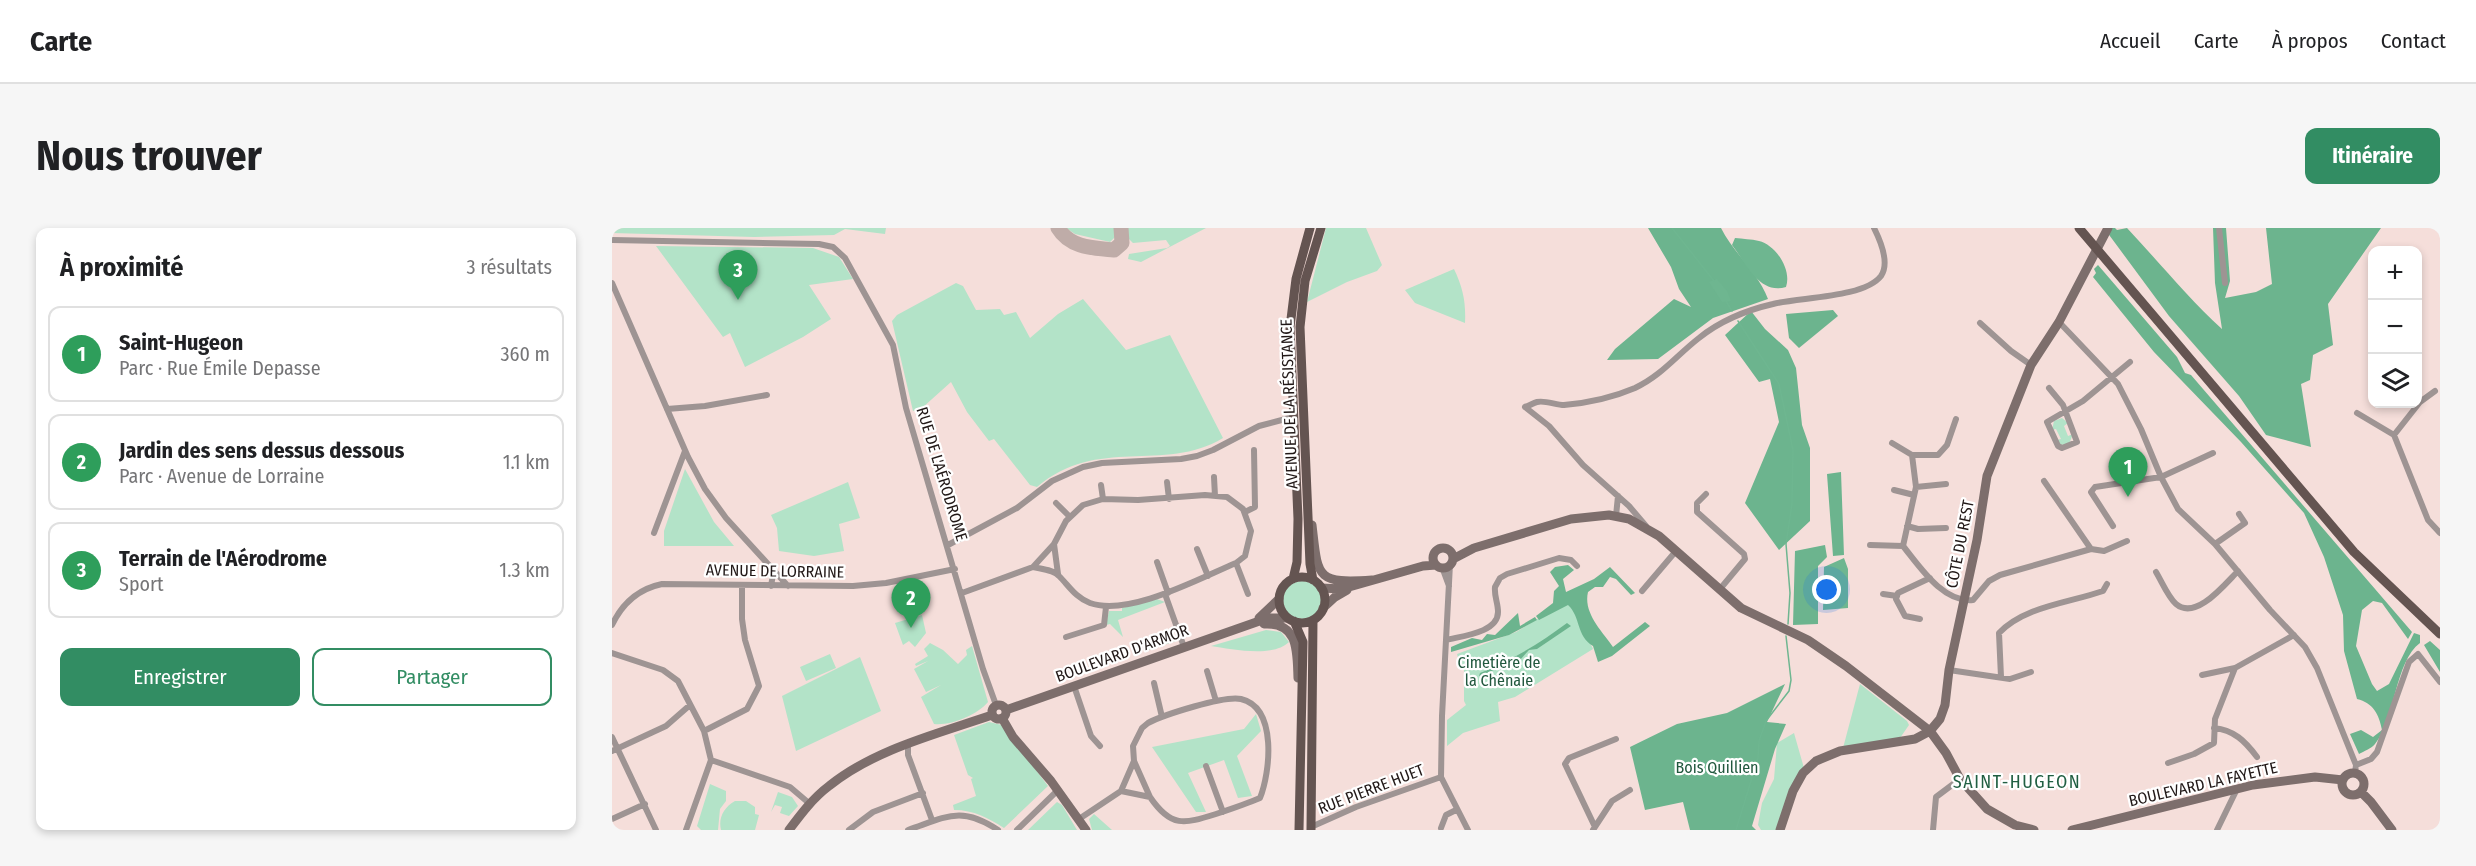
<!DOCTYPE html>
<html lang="fr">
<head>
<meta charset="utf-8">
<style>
	:root { --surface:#fff; --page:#f6f6f6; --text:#202124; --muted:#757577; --line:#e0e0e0; --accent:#328d63 }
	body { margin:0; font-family:"Fira Sans Condensed",sans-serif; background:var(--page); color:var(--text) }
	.controls { position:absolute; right:18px; top:18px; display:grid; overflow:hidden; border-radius:12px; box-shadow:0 3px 9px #0003 }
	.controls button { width:54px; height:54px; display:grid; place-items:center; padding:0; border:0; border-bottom:2px solid var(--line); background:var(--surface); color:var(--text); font:30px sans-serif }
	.you { position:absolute; left:1215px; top:362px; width:21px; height:21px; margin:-15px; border:4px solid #fff; border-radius:50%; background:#1a73e8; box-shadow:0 0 0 9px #1a73e833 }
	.badge { display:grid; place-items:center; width:39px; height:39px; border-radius:50%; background:var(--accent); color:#fff; font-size:20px; font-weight:700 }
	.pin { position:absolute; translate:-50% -50px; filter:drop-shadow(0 2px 3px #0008) }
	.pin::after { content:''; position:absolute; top:32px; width:21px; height:18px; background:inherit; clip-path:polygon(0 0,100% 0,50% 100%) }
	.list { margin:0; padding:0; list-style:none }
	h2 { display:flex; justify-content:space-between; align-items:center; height:78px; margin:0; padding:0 24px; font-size:26px }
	h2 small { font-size:20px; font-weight:400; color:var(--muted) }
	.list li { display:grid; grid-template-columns:39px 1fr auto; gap:18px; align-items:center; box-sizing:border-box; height:96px; margin:0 12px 12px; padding:0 12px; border:2px solid var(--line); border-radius:12px }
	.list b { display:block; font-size:22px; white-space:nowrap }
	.list p { margin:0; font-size:20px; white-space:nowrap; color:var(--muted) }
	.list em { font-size:20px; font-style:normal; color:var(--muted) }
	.actions { display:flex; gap:12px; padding:18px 24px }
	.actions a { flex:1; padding:14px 0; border:2px solid var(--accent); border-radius:12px; text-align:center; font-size:21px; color:var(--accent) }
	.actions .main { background:var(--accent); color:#fff }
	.icon { flex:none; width:33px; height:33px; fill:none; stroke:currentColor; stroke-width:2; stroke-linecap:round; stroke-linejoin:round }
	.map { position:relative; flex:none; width:1828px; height:602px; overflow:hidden; border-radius:12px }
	header { display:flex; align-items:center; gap:36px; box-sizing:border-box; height:84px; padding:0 30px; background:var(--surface); border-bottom:2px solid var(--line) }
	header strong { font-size:28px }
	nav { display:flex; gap:33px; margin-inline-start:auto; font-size:21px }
	.intro { display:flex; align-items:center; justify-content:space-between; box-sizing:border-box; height:144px; padding:0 36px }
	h1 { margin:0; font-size:42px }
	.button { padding:15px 27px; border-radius:12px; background:var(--accent); color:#fff; font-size:21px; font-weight:700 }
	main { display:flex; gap:36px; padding:0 36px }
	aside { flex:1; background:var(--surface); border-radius:12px; box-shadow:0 3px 9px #0003 }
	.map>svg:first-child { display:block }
</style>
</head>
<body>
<header>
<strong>Carte</strong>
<nav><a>Accueil</a><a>Carte</a><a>À propos</a><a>Contact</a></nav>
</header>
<div class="intro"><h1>Nous trouver</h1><a class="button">Itinéraire</a></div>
<main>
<aside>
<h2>À proximité<small>3 résultats</small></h2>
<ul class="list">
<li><span class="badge" style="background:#2e9e5b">1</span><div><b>Saint-Hugeon</b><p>Parc · Rue Émile Depasse</p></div><em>360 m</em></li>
<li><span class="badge" style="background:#2e9e5b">2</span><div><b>Jardin des sens dessus dessous</b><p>Parc · Avenue de Lorraine</p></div><em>1.1 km</em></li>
<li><span class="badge" style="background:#2e9e5b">3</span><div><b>Terrain de l'Aérodrome</b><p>Sport</p></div><em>1.3 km</em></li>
</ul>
<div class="actions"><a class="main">Enregistrer</a><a>Partager</a></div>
</aside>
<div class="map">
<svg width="1828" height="602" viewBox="0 0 1828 602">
	<rect width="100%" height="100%" fill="#f5deda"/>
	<path fill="#b3e3c8" d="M0,0H274L273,6L233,1L222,7L142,9L0,5Z
		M454,0H504L505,7L498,14L463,6Z
		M513,0H594L529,34L516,31L517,26L555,20L558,18L554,12L521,15L514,8Z
		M714,0H754L770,37L765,43L735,54L695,74Z
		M44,18L201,20L227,29L241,51L197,57L219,91L191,109L133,139L118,105L111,109Z
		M842,41C851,60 854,74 853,95L803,75L793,62Z
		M344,55L351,58L364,82L388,81L392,87L404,84L418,110L446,86L471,71L514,122L558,107L611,210C551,246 486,207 425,259L418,257L382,211L377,213L355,184L339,154L310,180L301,183L280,93L285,87Z
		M1450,190L1456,195L1452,198L1456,208L1461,206L1457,216L1449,217L1445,212L1449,211L1444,201L1440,202L1442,193Z
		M73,241L102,294L122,318H52V303Z
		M236,254L248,290L227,296L232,323L202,328L167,323L165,300L159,287Z
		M671 372a19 19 0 1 1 38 0a19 19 0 1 1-38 0Z
		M545,371L553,374L506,392L511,409L498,396L494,397L497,383H510V380Z
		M958,371L981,421L903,469L886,474L888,493L851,505L835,518V492L854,477L852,473V440H849L845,426L904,404Z
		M310,387L314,405L303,419L297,413L291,417L283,395Z
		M654,402L669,404L677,414C661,430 619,421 599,418Z
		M561,406L564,413L533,423L531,417Z
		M318,415L331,422L346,436L355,427L354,422L360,418L376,474C365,487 339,498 322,496L309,469L329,457L314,464L302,441L316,433L304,438L303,436L316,428L312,421Z
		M218,426L224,440L194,453L188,439Z
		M248,429L269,483L184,523L170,468Z
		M1248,456L1295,493L1297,497L1288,510L1231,520Z
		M644,486L649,503L625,528L640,568L626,570L612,532L576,545L594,584H584L540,519L632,501Z
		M377,494L390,497L436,558L392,600C376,590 362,582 342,582L341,577L364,568L359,551L361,550L356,547L342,507Z
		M1182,505L1192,540L1166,602H1149L1146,597L1150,575L1162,551L1165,515Z
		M98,556L114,563V573L108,581L106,602H89L85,598Z
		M166,564L180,569L186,578L177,588L168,585L170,579L163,577L159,584Z
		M123,573H134L143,579V586L147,587L143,602H109C106,590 112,579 123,573Z
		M445,574L450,577L465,602H416Z
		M482,586L500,602H480L477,591Z"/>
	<path fill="#6cb48e" d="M1036,0H1109C1122,26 1146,44 1156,71L1101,90L1046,131L995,132L1003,121L1062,71L1079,79L1067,61L1059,39Z
		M1492,0H1503L1505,2L1515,0C1547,34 1576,70 1610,101L1603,55L1601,0H1614L1618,53L1613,70L1644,64L1660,56L1654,0H1769L1716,76L1721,117L1701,127L1698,152L1689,156L1699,219L1654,207L1627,168L1557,88Z
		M1486,37L1565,129L1573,145L1579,147L1800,404L1796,411L1770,375L1761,373L1750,382L1744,418L1760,456L1765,463L1777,456L1802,405L1808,407V415C1783,433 1783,492 1763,516C1759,521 1752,523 1747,526L1738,506L1749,502L1761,509L1770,502C1767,486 1761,475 1745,471L1732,423L1731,387L1712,329L1692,285L1629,214L1542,124L1481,49L1484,45L1482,41Z
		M1221,82L1226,88L1187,120L1177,110L1174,86Z
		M1139,83L1153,101L1176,122L1184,140L1190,197L1198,220V293L1167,322L1133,275L1167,194L1158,151L1147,154L1113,107Z
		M1229,244L1232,327L1221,328L1215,246Z
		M1213,317L1215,329L1206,338V396L1181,397L1183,323Z
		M956,337L962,342L951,351L954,364L982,351L998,339L1023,365L1019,367L1004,351L998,349L991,359H983L976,364C971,385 990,403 1001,419L1033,394L1038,398L1000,428L986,434L981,418C964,408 969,389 956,377L927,392L924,388L941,375L942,363L947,358L938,344L943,339Z
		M906,385L908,398L923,389L925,392L897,407L839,424V419L860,410L870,412L875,406L883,407Z
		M955,395L959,398L925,421L917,422L908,432L867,448L868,445C899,433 928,415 955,395Z
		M1818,413L1828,422V444L1812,417Z
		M1173,456L1155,494L1174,496L1163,521L1140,598L1144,602H1078L1071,574L1033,582L1018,519L1065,496L1115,485Z"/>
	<path fill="#6eb690" d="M1123,10C1131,11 1139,11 1147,13C1164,17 1180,42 1174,59C1147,67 1134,35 1120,17Z
		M1105,51L1115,63L1119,73L1110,74L1097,54Z
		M1232,330L1236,341V380L1211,382L1212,339Z"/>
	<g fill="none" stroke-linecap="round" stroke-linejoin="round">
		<path stroke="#6eb690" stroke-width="1.5" d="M1060,0L1102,53
			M1114,73L1120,83
			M1126,93L1167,156L1181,222L1180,276L1174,316L1178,365L1176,396
			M1124,602L1146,530L1147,513L1154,493L1177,463L1179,452L1174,408"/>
		<path stroke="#bfaca8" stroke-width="15" d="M446,0C458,20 481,20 502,22L510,15L509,0"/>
		<path stroke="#9e9493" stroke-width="6" d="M1607,0L1613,55
			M0,12L207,16L221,19L233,30L281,117L294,180L371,441L384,477
			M0,55L76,229L93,261L114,290L176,358
			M1447,94L1506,156L1529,201L1549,249L1566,281L1603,316L1658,382L1693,419L1705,440L1744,537L1743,545
			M1368,95L1399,123L1419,137
			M1437,160L1451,177L1465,214L1450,220L1446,218L1435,194L1471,173L1518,134
			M913,179C917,178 921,175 925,174C933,172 944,177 952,177C975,175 1002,169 1023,160C1049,148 1065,127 1087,110C1108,93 1135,82 1161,76C1188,69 1252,70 1269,48C1278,35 1268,12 1262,0
			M913,179L937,198L971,237L1017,278L1034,298
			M55,181L93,178L155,167
			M1745,185L1782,207L1816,292L1828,305
			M1782,207L1808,174L1823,163
			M1280,215L1300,227L1304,259L1291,318C1308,339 1331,375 1361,372L1377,353L1388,347L1479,321L1492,323L1515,313
			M1300,227H1326L1335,217L1344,191
			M602,249L603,268
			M1432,253L1479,321
			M555,254L557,271
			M489,257L491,271
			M1304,259L1334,256
			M1282,262L1302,267
			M1094,266L1085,275V284L1132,326L1133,331L1108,361
			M444,275L458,289
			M633,284L643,279L642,222
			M1004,288L1006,268
			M1295,298L1306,301L1334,300
			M1501,298L1479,264L1483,259L1549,249L1601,225
			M42,305L73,223
			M1603,316L1633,295L1627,286
			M336,317L405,280L440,253L471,239L490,235L569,231L585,228L601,222L647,198L681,189
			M1258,317L1291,318
			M585,321L596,348
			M545,334L556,365
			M624,335L636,366
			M838,336L830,488L829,549L856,602
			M421,339C429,341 442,342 447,348C457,358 464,370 478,375C517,389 588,350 624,335L633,328L639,303L631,281L615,269L593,267L526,272L491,271L471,277L454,293L442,316L446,346
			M830,339L837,358
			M1544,344C1550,354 1556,369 1564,376C1584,393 1613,356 1626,343
			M159,358L162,341
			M1030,363L1064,323
			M350,365L421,339L442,316
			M553,366L572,419
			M1271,366L1285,368
			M1308,391L1293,388L1284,371L1286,365L1318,350
			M0,397C10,376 26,361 50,356L241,358L274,355L343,341
			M454,409L492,397L494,379
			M834,412C849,408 886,405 886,384C886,375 882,368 883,359L888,350L895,346L947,330L959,332L965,338
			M0,425L51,442L66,453L92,503L99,532L74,602
			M1337,442L1398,451L1419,444
			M595,443L604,473
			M1590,447L1623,440L1682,407
			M1389,449L1387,405C1413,378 1457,375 1491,363L1495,356
			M542,455L550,489
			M462,458L479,508L488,518
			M1602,500C1622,502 1633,513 1645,529
			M92,503L135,481L147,458L133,412L130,391V358
			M0,509L44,602
			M296,518V527L320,592
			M0,523L54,498L78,477
			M99,532L178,559L198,576
			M522,533L538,569
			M1556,535L1582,526L1602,515L1603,491L1623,440
			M1744,537L1759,531L1765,524L1797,434L1806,426L1828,454
			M594,538L611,584
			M0,591L33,576
			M467,591L509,563L522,533L521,518L530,500L536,495C551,487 613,467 629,471C666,480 658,545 648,570C634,576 619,581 604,586C572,596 559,600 538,569L509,563
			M699,599L744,579L829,549
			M983,599L953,536L957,530L1004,511
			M829,600L834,587L844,582
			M237,602L261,584L311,565
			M296,602C334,589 349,577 386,602
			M405,602L446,562
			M981,602L1000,573L1018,562
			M1321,602L1324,569L1348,551
			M1605,602L1625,561"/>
		<path stroke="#7d6e6c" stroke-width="9" d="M700,297C706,349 703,356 760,352
			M821 330a10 10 0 1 1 20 0a10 10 0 1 1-20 0Z
			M841,331L862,320L959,291L997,287L1017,291L1047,308L1129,380L1196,412L1234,438L1318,503L1334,525L1348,551L1375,581L1403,597L1422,602
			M709,360L730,361L811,338L824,337
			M711,380L723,369L735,362
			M647,390L667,371
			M652,396C687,394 685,424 686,450
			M380 484a7 7 0 1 1 14 0a7 7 0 1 1-14 0Z
			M394,482L656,390H675
			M390,490L401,509L439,553L474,602
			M1730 556a11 11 0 1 1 22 0a11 11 0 1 1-22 0Z
			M1749,564L1759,574L1780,602
			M177,602C189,586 201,570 217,558C263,521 325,506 380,487
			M1168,602L1181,563L1191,545L1204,533L1228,523L1303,511L1318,503L1328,491L1333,477L1337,442L1365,312L1375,248L1419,137L1447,94L1496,0
			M1460,602L1641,557L1703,549L1731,552"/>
		<path stroke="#645451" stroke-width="9" d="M1467,0L1742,324L1828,406
			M667 372a23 23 0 1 1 46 0a23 23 0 1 1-46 0Z
			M681,351L685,334L686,291L678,99L684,51L698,0
			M701,352L698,336L688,99L693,53L709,0
			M682,393L691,414L687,602
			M699,602L701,392"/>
	</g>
	<g text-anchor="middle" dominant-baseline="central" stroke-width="4.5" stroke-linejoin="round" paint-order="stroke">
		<g font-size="16" fill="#211817" stroke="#fff">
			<text transform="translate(677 176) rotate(-92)">AVENUE DE LA RÉSISTANCE</text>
			<text transform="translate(330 246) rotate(73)">RUE DE L'AÉRODROME</text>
			<text transform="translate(1348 316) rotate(-79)">CÔTE DU REST</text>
			<text transform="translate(163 343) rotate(1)">AVENUE DE LORRAINE</text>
			<text transform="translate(510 425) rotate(-20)">BOULEVARD D'ARMOR</text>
			<text transform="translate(1591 556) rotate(-13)">BOULEVARD LA FAYETTE</text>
			<text transform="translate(759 561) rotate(-21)">RUE PIERRE HUET</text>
		</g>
		<g font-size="16" fill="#21583e" stroke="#fff">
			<text x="887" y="434">Cimetière de<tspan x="887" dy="18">la Chênaie</tspan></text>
			<text x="1105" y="539">Bois Quillien</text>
		</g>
		<g font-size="18" letter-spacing="1.5" fill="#215f42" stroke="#fff">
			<text x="1405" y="554">SAINT-HUGEON</text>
		</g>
	</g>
</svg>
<div class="controls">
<button>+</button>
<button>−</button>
<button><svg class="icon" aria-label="layers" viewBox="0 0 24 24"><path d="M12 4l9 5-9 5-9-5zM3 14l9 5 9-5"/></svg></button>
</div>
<div class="you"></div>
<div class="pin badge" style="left:1516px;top:269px;background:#2e9e5b">1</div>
<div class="pin badge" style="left:299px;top:400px;background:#2e9e5b">2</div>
<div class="pin badge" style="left:126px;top:72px;background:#2e9e5b">3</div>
</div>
</main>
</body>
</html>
